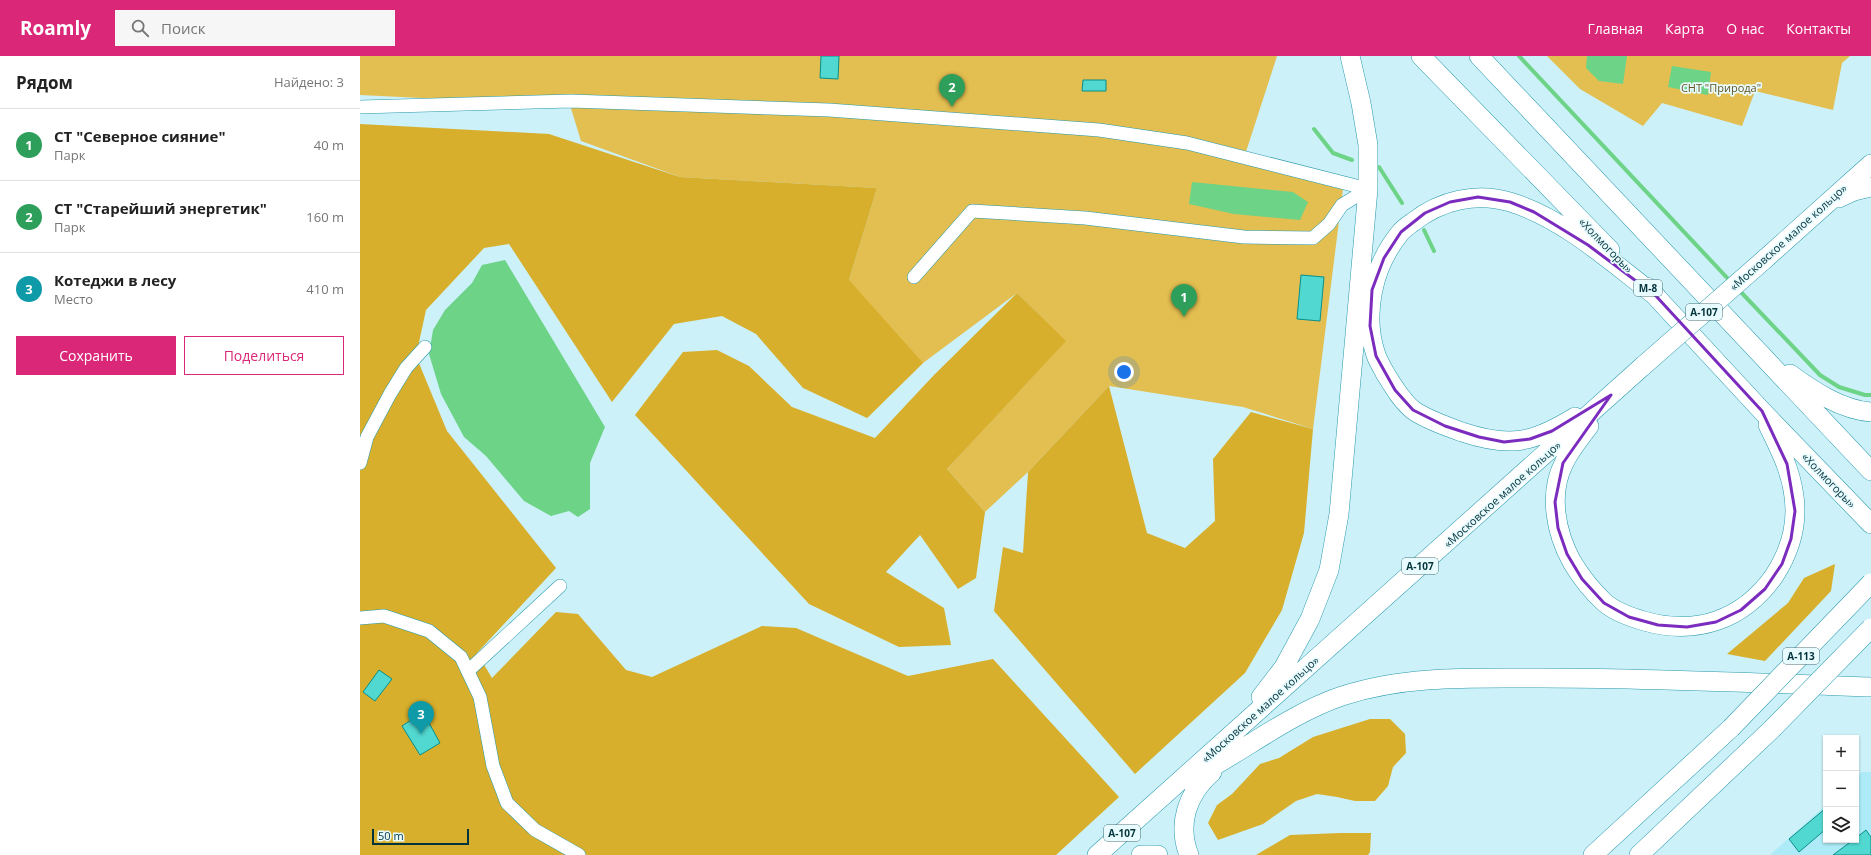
<!DOCTYPE html>
<html lang="ru">
<head>
<meta charset="utf-8">
<style>
	:root { --surface:#fff; --page:#f6f6f6; --text:#222; --muted:#767676; --line:#e0e0e0; --accent:#db2777 }
	body { margin:0; font-family:"Open Sans",sans-serif; background:var(--page); color:var(--text) }
	.controls { position:absolute; right:12px; bottom:12px; display:grid; overflow:hidden; border-radius:0px; box-shadow:0 1px 3px #0004 }
	.controls button { width:36px; height:36px; display:grid; place-items:center; padding:0; border:0; border-bottom:1px solid var(--line); background:var(--surface); color:var(--text); font:20px sans-serif }
	.scale { position:absolute; left:12px; bottom:10px; width:97px; box-sizing:border-box; padding-left:4px; border:2px solid #03343c; border-top:0; font-size:11px; line-height:14px; white-space:nowrap; color:#03343c; -webkit-text-stroke:3px #e8fbfe; paint-order:stroke }
	.you { position:absolute; left:764px; top:316px; width:14px; height:14px; margin:-10px; border:3px solid #fff; border-radius:50%; background:#1a73e8; box-shadow:0 0 0 6px #1a73e833 }
	.badge { display:grid; place-items:center; width:26px; height:26px; border-radius:50%; background:var(--accent); color:#fff; font-size:13px; font-weight:700 }
	.pin { position:absolute; translate:-50% -33px; filter:drop-shadow(0 1px 2px #0008) }
	.pin::after { content:''; position:absolute; top:21px; width:14px; height:12px; background:inherit; clip-path:polygon(0 0,100% 0,50% 100%) }
	.list { margin:0; padding:0; list-style:none }
	h2 { display:flex; justify-content:space-between; align-items:center; height:52px; margin:0; padding:0 16px; font-size:17px }
	h2 small { font-size:13px; font-weight:400; color:var(--muted) }
	.list li { display:grid; grid-template-columns:26px 1fr auto; gap:12px; align-items:center; box-sizing:border-box; height:72px; padding:0 16px; border-top:1px solid var(--line) }
	.list b { display:block; font-size:15px; white-space:nowrap }
	.list p { margin:0; font-size:13px; white-space:nowrap; color:var(--muted) }
	.list em { font-size:13px; font-style:normal; color:var(--muted) }
	.actions { display:flex; gap:8px; padding:12px 16px }
	.actions a { flex:1; padding:9px 0; border:1px solid var(--accent); border-radius:0px; text-align:center; font-size:14px; color:var(--accent) }
	.actions .main { background:var(--accent); color:#fff }
	.icon { flex:none; width:22px; height:22px; fill:none; stroke:currentColor; stroke-width:2; stroke-linecap:round; stroke-linejoin:round }
	.map { position:relative; flex:none; width:1511px; height:799px; overflow:hidden }
	header { display:flex; align-items:center; gap:24px; box-sizing:border-box; height:56px; padding:0 20px; background:var(--accent); color:#fff }
	header strong { font-size:19px }
	nav { display:flex; gap:22px; margin-inline-start:auto; font-size:14px }
	.search { width:280px; height:36px; background:var(--page); display:flex; align-items:center; gap:10px; box-sizing:border-box; padding:0 14px; border-radius:0px; color:var(--muted); font-size:15px }
	main { display:flex }
	aside { flex:1; background:var(--surface) }
	.map>svg:first-child { display:block }
</style>
</head>
<body>
<header>
<strong>Roamly</strong>
<div class="search"><svg class="icon" aria-label="search" viewBox="0 0 24 24"><circle cx="10" cy="10" r="6"/><path d="M15 15l6 6"/></svg>Поиск</div>
<nav><a>Главная</a><a>Карта</a><a>О нас</a><a>Контакты</a></nav>
</header>
<main>
<aside>
<h2>Рядом<small>Найдено: 3</small></h2>
<ul class="list">
<li><span class="badge" style="background:#2e9e5b">1</span><div><b>СТ &quot;Северное сияние&quot;</b><p>Парк</p></div><em>40 m</em></li>
<li><span class="badge" style="background:#2e9e5b">2</span><div><b>СТ &quot;Старейший энергетик&quot;</b><p>Парк</p></div><em>160 m</em></li>
<li><span class="badge" style="background:#0f9aa8">3</span><div><b>Котеджи в лесу</b><p>Место</p></div><em>410 m</em></li>
</ul>
<div class="actions"><a class="main">Сохранить</a><a>Поделиться</a></div>
</aside>
<div class="map">
<svg width="1511" height="799" viewBox="0 0 1511 799">
	<rect width="100%" height="100%" fill="#ccf1f8"/>
	<path fill="#acebf7" d="M1502,716H1511V799H1410L1466,749V784H1496V722Z"/>
	<path fill="#e3be50" d="M0,0H917L884,102L983,133L953,373L883,351L749,330L668,416L625,456L587,413L705,285L657,237L563,307L507,362L489,224L517,132L320,121L221,85L210,49L0,39Z
		M1187,0H1490L1482,7L1473,54L1395,35L1382,70L1302,47L1283,70L1220,33Z"/>
	<path fill="#d7af2c" d="M0,68L189,78L320,121L517,132L489,224L563,307L507,362L443,332L396,278L362,260L314,268L252,346L149,188L124,192L66,254L56,300L87,375L196,512L117,597L132,622L196,556L218,558L266,614L292,621L402,570L436,572L548,620L633,603L759,741L696,799H0Z
		M657,237L706,285L587,413L625,456L616,522L598,533L560,479L526,516L584,552L591,589L539,591L449,548L275,359L323,296L357,294L389,310L432,351L515,382L574,319Z
		M749,330L787,477L825,492L855,465L853,403L891,356L953,373L944,477L922,554L885,617L775,718L634,555L643,491L663,497L668,416Z
		M1475,508L1471,535L1405,605L1367,598L1428,547L1444,522Z
		M1010,663H1030L1045,678L1046,697L1033,711L1028,730L1015,745H995L977,741L957,738L936,745L903,768L858,784L848,767L857,749L872,738L900,708L919,702L953,681Z
		M980,777H1011L1010,796L1008,799H896L930,779Z"/>
	<path fill="#6cd387" d="M1227,0H1267L1263,28L1239,25L1226,12Z
		M1312,10L1351,16L1348,39L1308,31Z
		M832,126L933,136L948,146L940,164L874,158L829,148Z
		M145,204L245,371L230,407V453L218,461L209,455L191,460L164,445L126,400L104,381L81,338L69,298L73,274L85,254L112,227L122,209Z"/>
	<g fill="none" stroke-linecap="round" stroke-linejoin="round">
		<path stroke="#6cd387" stroke-width="4" d="M1159,0L1371,226
			M954,73L973,97L992,104
			M1019,111L1042,147
			M1064,174L1074,195
			M1378,233L1460,319L1479,331L1505,339H1511"/>
	</g>
	<path fill="#51d8d1" stroke="#098f8a" d="M461,0H479L478,23L460,22Z
		M723,24H746V35H722Z
		M941,219L964,221L960,265L937,263Z
		M19,614L32,623L15,645L3,636Z
		M63,656L80,687L60,699L42,670Z
		M1466,752V773L1439,796L1429,783Z
		M1506,774L1511,781V799H1473L1493,784H1496V782Z"/>
	<g fill="none" stroke-linecap="round" stroke-linejoin="round">
		<g stroke="#2799ab" stroke-width="14">
			<path id="minor" d="M0,51L211,45L469,54L739,74L827,87L1008,133
				M554,221L612,155L725,162L884,181L953,182L969,168L982,149L1008,133
				M0,407L7,381L30,338L46,312L65,291
				M0,562L24,560L69,575L101,601L120,641L133,710L147,747L175,774L219,799
				M108,615L200,530"/>
		</g>
		<g stroke="#2799ab" stroke-width="20">
			<path id="highway" d="M1061,0L1250,194
				M1119,0L1511,415
				M1479,142L1494,135L1511,131
				M1405,203L1511,108
				M1287,231L1402,355L1511,468
				M1430,318C1453,335 1482,354 1511,356
				M1215,361C1173,387 1150,392 1102,376C1086,370 1067,364 1053,354C1041,344 1033,330 1025,317C1022,311 1018,305 1016,299C1002,258 1013,210 1040,177C1044,172 1049,169 1053,166C1081,144 1117,136 1150,146C1205,163 1251,206 1296,240
				M1229,370C1220,382 1210,394 1204,407C1188,438 1196,477 1212,506C1221,521 1231,534 1244,546C1255,556 1270,561 1284,565C1336,580 1383,564 1414,520C1427,500 1435,478 1435,455C1435,423 1422,397 1408,369
				M901,641L924,611L950,563L969,514L979,458L1008,133V89L1001,47L990,0
				M834,721C884,695 929,658 982,640C1046,619 1114,622 1181,622C1291,622 1401,627 1511,631
				M737,799L1283,310
				M781,799H798
				M829,799C817,768 827,738 852,716
				M1233,799L1371,672
				M1279,799L1412,673"/>
		</g>
		<use href="#minor" stroke="#fff" stroke-width="13"/>
		<use href="#highway" stroke="#fff" stroke-width="19"/>
		<g stroke="#2799ab" stroke-width="20" stroke-linecap="butt">
			<path id="highway-bridge" d="M1283,310L1405,203
				M1371,672L1511,527
				M1412,673L1511,572"/>
		</g>
		<use href="#highway-bridge" stroke="#fff" stroke-width="19"/>
	</g>
	<path fill="none" stroke="#7b2cbf" stroke-width="3" stroke-linejoin="round" d="M1118,141L1150,146L1174,156L1228,189L1296,240L1402,355L1427,408L1435,455L1431,483L1422,508L1405,533L1381,554L1356,566L1327,571L1298,569L1269,561L1244,547L1222,523L1207,498L1198,472L1195,446L1203,407L1251,339L1192,375L1170,383L1144,386L1119,381L1085,370L1053,354L1035,334L1016,300L1010,270L1012,234L1024,202L1041,176L1065,157L1090,146Z"/>
	<g text-anchor="middle" dominant-baseline="central" stroke-width="3.5" stroke-linejoin="round" paint-order="stroke">
		<g fill="#e8fbfe" stroke="#487076" stroke-width="1">
			<rect x="1274" y="224" width="28" height="16" rx="3"/>
			<rect x="1326" y="248" width="36" height="16" rx="3"/>
			<rect x="1042" y="502" width="36" height="16" rx="3"/>
			<rect x="1423" y="592" width="36" height="16" rx="3"/>
			<rect x="744" y="769" width="36" height="16" rx="3"/>
		</g>
		<g font-size="10" font-weight="bold" fill="#03343c">
			<text x="1288" y="232">М-8</text>
			<text x="1344" y="256">А-107</text>
			<text x="1060" y="510">А-107</text>
			<text x="1441" y="600">А-113</text>
			<text x="762" y="777">А-107</text>
		</g>
		<g font-size="11" fill="#655423" stroke="#e8fbfe">
			<text x="1361" y="31">СНТ "Природа"</text>
		</g>
		<g font-size="11" fill="#03343c" stroke="#e8fbfe">
			<text transform="translate(1428 181) rotate(-42)">«Московское малое кольцо»</text>
			<text transform="translate(1246 189) rotate(46)">«Холмогоры»</text>
			<text transform="translate(1469 424) rotate(46)">«Холмогоры»</text>
			<text transform="translate(1142 438) rotate(-42)">«Московское малое кольцо»</text>
			<text transform="translate(900 653) rotate(-42)">«Московское малое кольцо»</text>
		</g>
	</g>
</svg>
<div class="controls">
<button>+</button>
<button>−</button>
<button><svg class="icon" aria-label="layers" viewBox="0 0 24 24"><path d="M12 4l9 5-9 5-9-5zM3 14l9 5 9-5"/></svg></button>
</div>
<div class="scale">50 m</div>
<div class="you"></div>
<div class="pin badge" style="left:824px;top:261px;background:#2e9e5b">1</div>
<div class="pin badge" style="left:592px;top:51px;background:#2e9e5b">2</div>
<div class="pin badge" style="left:61px;top:678px;background:#0f9aa8">3</div>
</div>
</main>
</body>
</html>
